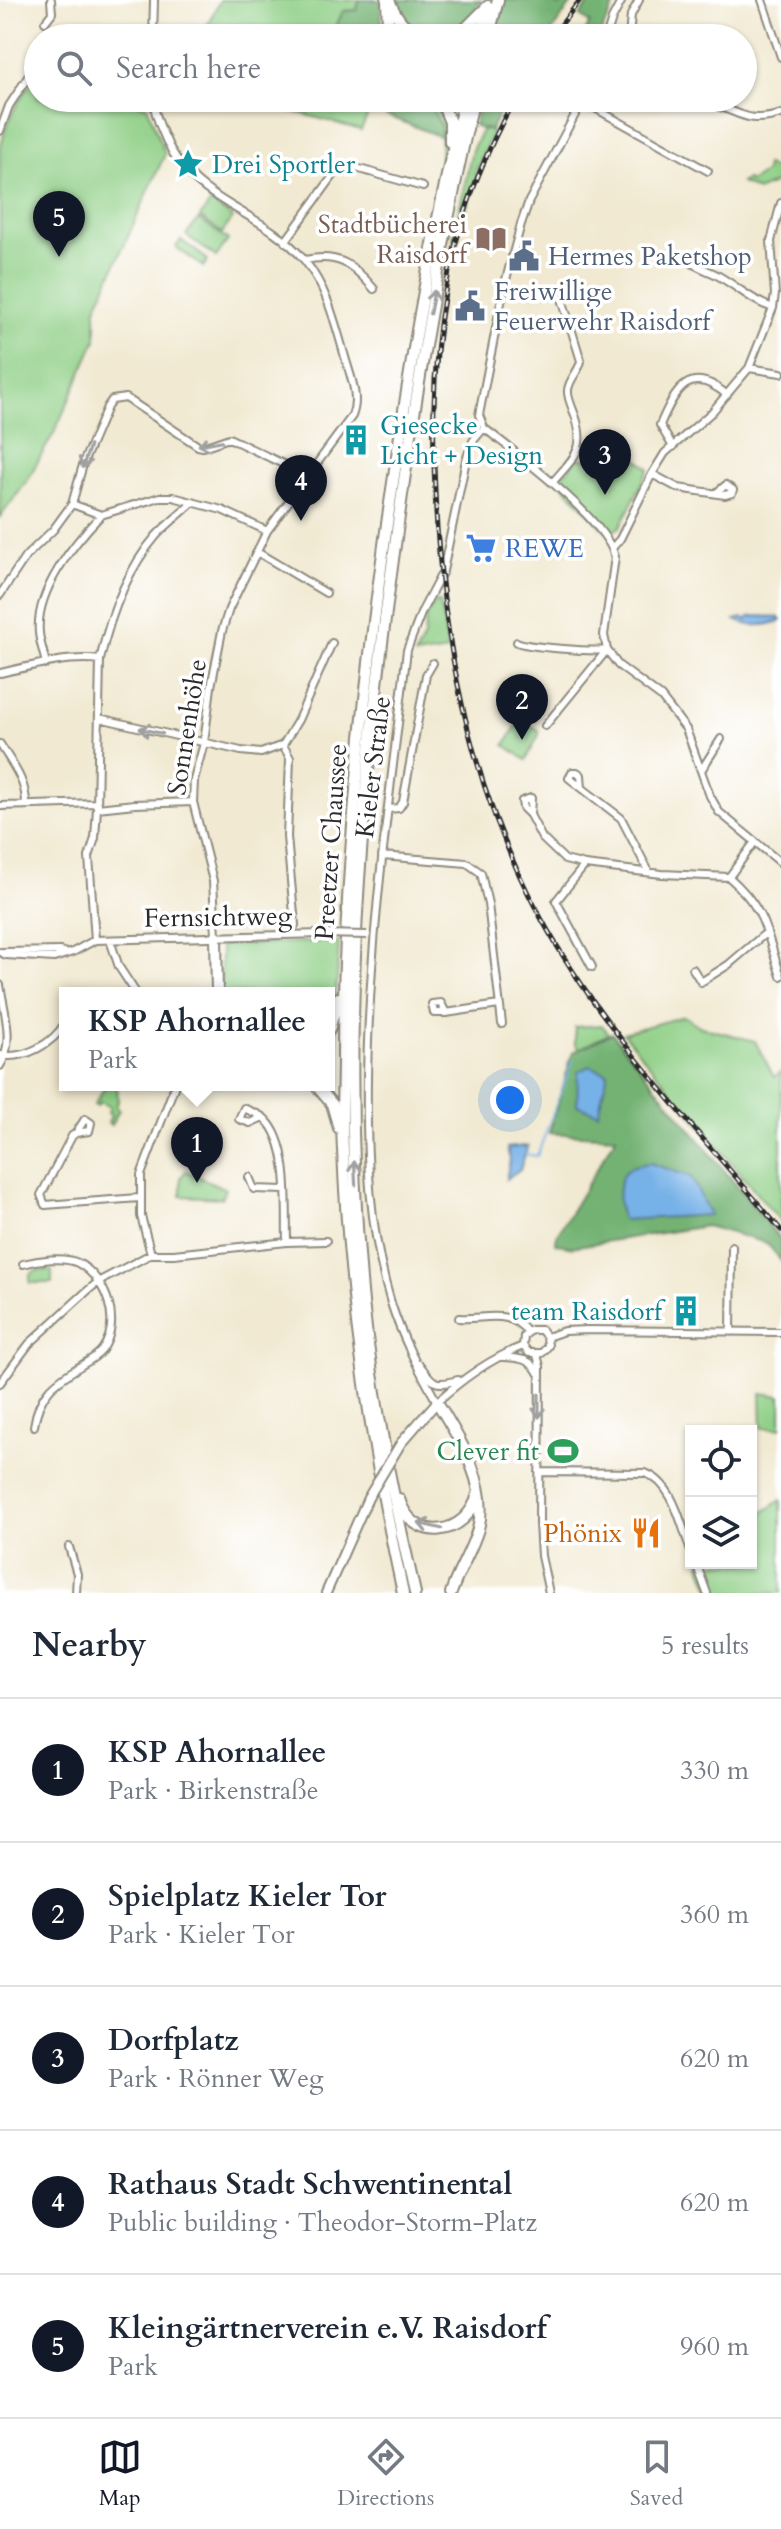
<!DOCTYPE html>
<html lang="en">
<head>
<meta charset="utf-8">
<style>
	:root { --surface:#fff; --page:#f2f2f3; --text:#1f2937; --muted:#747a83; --line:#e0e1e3; --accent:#111827 }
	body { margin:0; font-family:Cardo,serif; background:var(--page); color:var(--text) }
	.controls { position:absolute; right:24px; bottom:24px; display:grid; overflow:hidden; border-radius:0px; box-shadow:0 2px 6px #0004 }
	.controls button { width:72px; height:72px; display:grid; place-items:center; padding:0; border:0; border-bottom:2px solid var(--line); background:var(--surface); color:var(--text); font:40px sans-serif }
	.you { position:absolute; left:510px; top:1100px; width:28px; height:28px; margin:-20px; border:6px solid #fff; border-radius:50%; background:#1a73e8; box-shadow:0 0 0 12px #1a73e833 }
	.badge { display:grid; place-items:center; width:52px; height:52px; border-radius:50%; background:var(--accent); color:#fff; font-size:26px; font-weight:700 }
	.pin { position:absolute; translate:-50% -66px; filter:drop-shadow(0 2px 4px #0008) }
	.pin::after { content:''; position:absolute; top:42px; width:28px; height:24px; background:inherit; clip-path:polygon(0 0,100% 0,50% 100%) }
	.popup { position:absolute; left:59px; top:987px; width:276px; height:104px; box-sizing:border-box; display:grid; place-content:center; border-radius:0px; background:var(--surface); filter:drop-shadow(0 2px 6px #0005); font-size:26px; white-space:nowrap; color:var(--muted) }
	.popup b { font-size:30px; color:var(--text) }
	.popup::after { content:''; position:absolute; left:50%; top:100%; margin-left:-16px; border:16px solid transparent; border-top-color:var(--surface) }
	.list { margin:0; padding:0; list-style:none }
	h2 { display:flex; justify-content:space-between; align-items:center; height:104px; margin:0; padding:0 32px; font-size:34px }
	h2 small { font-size:26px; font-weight:400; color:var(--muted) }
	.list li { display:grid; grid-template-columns:52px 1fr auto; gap:24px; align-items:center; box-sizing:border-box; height:144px; padding:0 32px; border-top:2px solid var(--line) }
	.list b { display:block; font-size:30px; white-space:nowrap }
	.list p { margin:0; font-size:26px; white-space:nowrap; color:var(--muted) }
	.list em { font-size:26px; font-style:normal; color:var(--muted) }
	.icon { flex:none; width:44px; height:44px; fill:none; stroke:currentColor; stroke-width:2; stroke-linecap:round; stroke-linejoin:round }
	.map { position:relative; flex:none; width:781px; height:1593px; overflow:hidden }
	.search { position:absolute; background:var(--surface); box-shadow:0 2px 6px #0004; left:24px; right:24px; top:24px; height:88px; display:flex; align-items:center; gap:20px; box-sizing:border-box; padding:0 28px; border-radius:44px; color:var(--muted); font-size:30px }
	.sheet { height:824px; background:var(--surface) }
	nav { display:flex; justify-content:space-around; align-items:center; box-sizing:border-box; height:112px; border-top:2px solid var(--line); background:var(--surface); font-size:22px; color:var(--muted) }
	nav a { display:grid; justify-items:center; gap:4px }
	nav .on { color:var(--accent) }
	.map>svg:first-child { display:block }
</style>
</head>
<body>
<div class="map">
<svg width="781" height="1593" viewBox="0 0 781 1593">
	<rect width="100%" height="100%" fill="#fff"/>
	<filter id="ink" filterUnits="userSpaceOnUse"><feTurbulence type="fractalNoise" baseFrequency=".0125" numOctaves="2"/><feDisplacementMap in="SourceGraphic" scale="16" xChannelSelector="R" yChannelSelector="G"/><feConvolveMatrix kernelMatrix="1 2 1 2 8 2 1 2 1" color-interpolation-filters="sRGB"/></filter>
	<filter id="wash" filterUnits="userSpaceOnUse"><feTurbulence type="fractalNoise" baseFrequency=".006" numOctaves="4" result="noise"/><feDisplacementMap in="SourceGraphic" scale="32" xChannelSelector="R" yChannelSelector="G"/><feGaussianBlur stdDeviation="1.8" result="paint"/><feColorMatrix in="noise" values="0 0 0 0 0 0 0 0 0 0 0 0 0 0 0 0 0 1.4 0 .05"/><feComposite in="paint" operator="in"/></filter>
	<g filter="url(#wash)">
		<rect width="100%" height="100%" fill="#f1e9d1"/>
		<path fill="#8fcf86" stroke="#5d7d58" stroke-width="2" d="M220,0H359L357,10L343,11L331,38H201Z
			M38,75V98H118L147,106L165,154L96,308V340L55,431L25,484L0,517V151C5,121 19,97 38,75Z
			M269,98H342L370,110L361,130L281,108L270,102Z
			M426,98H434L437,101L446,126L440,164L441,126Z
			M483,128L492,133L475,173L477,175L456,240L453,239L472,150Z
			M766,165L781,173V181L757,191L741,183L746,180L750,182L765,172Z
			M211,202L233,218L222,233L200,217Z
			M199,219L228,240L216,257L186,235Z
			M181,240L208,260L203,267L176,247Z
			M630,452L649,469L620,527L615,530L604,529L564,486L562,476L578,458L605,461Z
			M436,602H440L448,651L415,656L424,637L426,616Z
			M520,720L539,730V735L526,760L505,745Z
			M339,941L337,982L329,1022V993H221V945Z
			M684,1016L701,1027L755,1041L774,1077L781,1072V1222L623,1033Z
			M337,1022L336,1103L321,1085H329V1037Z
			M602,1025L609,1034L579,1049L575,1044V1027Z
			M106,1085H117L118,1101L116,1107L119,1110L111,1125L108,1123L111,1115L108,1113L110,1107L100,1102L97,1106L94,1105Z
			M186,1171L226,1189L221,1198L181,1196V1177Z
			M36,1270L52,1271V1283H30V1275Z
			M761,1393L781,1396V1428H762Z
			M781,1500V1593H712L700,1563H751V1521Z"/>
		<path fill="#73b273" stroke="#4f6e4f" stroke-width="2" d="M359,0H380L382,22L387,38H331L343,11L357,10Z
			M392,0H481C468,23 450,45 421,32C420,32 410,27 409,27C402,21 397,8 392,0Z
			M505,0H544L560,6L565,0H574L547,38H495Z
			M592,0H617L603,28L601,38L585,32L590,23L580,16Z
			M342,98H426L441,126V137Z
			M480,98H510L502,113H499L490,131L483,128L481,130L474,125Z
			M612,1033L781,1240V1261L767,1243L706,1226L571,1247L555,1243L558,1233L616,1137L549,1133L573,1052Z"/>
		<path fill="#76b1e7" stroke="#506e89" stroke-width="2" d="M757,616L778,617L781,620C768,627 746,627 735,620L742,618L746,620L749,617Z
			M589,1066L608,1073L598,1113L577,1105L578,1072Z
			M528,1146L520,1169L506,1179L510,1160L507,1148Z
			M650,1163L691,1177L710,1215L622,1220C618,1205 614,1178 630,1168C635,1165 644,1164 650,1163Z"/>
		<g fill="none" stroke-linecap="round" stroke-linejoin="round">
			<path stroke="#76b1e7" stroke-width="2" d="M525,1154L537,1156L573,1060"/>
		</g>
	</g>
	<g filter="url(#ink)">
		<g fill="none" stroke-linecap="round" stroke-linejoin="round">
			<g stroke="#8e8a7e" stroke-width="10">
				<path id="street" d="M762,0L781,57
					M45,22L52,13L51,0
					M153,38L154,0
					M606,38L612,19L622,0
					M629,38L631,15L639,0
					M139,98L153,100
					M153,98C154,110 158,122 163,133C192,207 262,207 305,261C328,290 335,323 345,357C350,375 360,397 352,416L267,531L229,609L222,631L211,687L204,743L194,780L193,802L213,881L216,936
					M584,98L529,201L521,224L504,287L479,415L484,428C516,453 606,519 615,557L604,635L607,650L618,665L661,697L686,729L710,796L719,812L781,863
					M582,101L708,171
					M704,103C738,108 743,126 781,114
					M0,131L9,106L35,66L38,67
					M285,242L336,172L349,166L423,187
					M686,259C696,267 705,269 715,274C736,285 751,301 773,308
					M305,260C338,253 353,264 374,289
					M749,368L781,373
					M484,428L473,441L466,460L443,571L422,611L407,650C390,793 369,936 367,1080C366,1155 369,1230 391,1303C402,1338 419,1370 437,1402C463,1378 490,1359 523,1346
					M673,447L660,425C675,390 690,363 727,395
					M652,474L678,488L725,495L732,493L733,490L726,485L716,493
					M552,483C574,457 587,450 575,415C572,407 567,397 568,390C569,379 579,372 581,361L563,302L570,282
					M72,504L101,515L160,497H173L222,510L267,531
					M613,547L620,539L652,474L665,453L712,412L749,368L773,308L775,294L771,241L781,203
					M257,552L326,593
					M0,595L26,556L53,530L72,504L84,461L107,407L112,400L126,398L198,446L203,447L229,438L306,475
					M517,642C526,647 593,652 607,650
					M46,664C44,654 40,643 39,633C35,591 74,543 101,515
					M0,673C31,666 68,656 100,660
					M99,718L241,751L261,753L283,745L298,720L332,643
					M545,726L607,650
					M0,744C12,764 26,780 26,804
					M283,745L290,758L287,837L295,925
					M702,769L721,739
					M582,788L569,778L572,772H577L581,775L582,788L621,818L649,872
					M0,806L98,803
					M97,808L135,804L193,802
					M389,809L399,808L403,802L426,675L433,663
					M530,815L523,808L522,801L531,798L530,815L542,838L565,860L585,865
					M382,856L467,863L481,873L488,904L502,1024
					M729,877C767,911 765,931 781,976
					M95,940L89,857L95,838L97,808L100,660C110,616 126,571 156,536C167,524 181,514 193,502
					M110,940L119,967L136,993
					M0,952L6,955L54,958L73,952L95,940L322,934
					M3,952L60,951L66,953
					M592,967L556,901L585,865L662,874L729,877L754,843
					M693,969L701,982L728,965L767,932
					M0,985C4,1011 15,1042 0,1066
					M446,1013H434L432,1004L441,1003L446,1013L499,1005
					M0,1055C24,1060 53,1044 65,1023
					M76,1133L85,1119L91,1123L89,1131L76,1133L72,1136L41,1195L45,1205L139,1198
					M249,1177L254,1189L285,1190
					M287,1242L326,1241
					M151,1254L141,1216V1175L175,1085
					M23,1264C37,1260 64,1256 78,1263C107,1279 122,1322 102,1350C97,1356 89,1361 82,1365C55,1382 39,1392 34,1426
					M459,1318C484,1320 510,1308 527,1332
					M731,1332L732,1246
					M547,1337L564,1331L588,1330L781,1332
					M523,1346L529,1353H542L548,1346L547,1337
					M523,1346L524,1336L531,1330H541L547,1337
					M537,1355L540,1366L539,1523L541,1556L549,1593
					M502,1357C519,1358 531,1358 539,1374
					M419,1364C433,1383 434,1387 458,1380
					M0,1383L29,1344L86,1292L98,1282L151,1254H174L287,1242C286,1209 291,1145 266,1120C261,1114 251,1112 244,1108L239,1119L250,1123L263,1117
					M539,1472L645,1473C674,1483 681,1525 691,1551
					M69,1547L77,1574L76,1593
					M696,1563L707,1593"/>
			</g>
			<g stroke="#8e8a7e" stroke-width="12">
				<path id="secondary" d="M401,1443L437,1402
					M326,1593L368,1498"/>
			</g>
			<g stroke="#8e8a7e" stroke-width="14">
				<path id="highway" d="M387,0L388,25L393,38
					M389,0C397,20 408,34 430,38
					M442,38L463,31L488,6
					M480,38L487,9
					M488,38L498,0
					M440,98L450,122V142
					M216,936L217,993
					M329,1030L338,998
					M316,1085L332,1104L339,1128
					M437,1402C459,1438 490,1485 478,1529C471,1552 458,1571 451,1593
					M399,1499C412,1544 467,1537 478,1494
					M403,1593C371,1446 349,1300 343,1150C341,1118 343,1084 343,1052C344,879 361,709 385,538C406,390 429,243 465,98
					M415,1593C393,1497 373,1400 363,1302C338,1047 360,791 396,538C416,391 440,243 474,98"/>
			</g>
			<use href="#street" stroke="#fff" stroke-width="6"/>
			<use href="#secondary" stroke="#fff" stroke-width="8"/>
			<use href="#highway" stroke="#fff" stroke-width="10"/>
			<g stroke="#2b2b2b" stroke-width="5">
				<path id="rail" d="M551,38L580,0
					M515,98C482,158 457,224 445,292C431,370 432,449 437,528C447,665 475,797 541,918C603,1032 698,1131 781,1230"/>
			</g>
			<use href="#rail" stroke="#fff" stroke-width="2" stroke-dasharray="6" stroke-linecap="butt"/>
			<g stroke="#8e8a7e" stroke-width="10" stroke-linecap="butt">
				<path id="street-bridge" d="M322,934L367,935"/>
			</g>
			<g stroke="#8e8a7e" stroke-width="12" stroke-linecap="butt">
				<path id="secondary-bridge" d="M368,1498L401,1443"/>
			</g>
			<use href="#street-bridge" stroke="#fff" stroke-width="6"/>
			<use href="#secondary-bridge" stroke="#fff" stroke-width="8"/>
		</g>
		<defs><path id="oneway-shaft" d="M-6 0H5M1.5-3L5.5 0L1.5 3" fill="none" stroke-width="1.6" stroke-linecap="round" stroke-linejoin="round" transform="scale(2)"/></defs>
		<g stroke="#a0a0a0">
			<use href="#oneway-shaft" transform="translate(432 302) rotate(-79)"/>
			<use href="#oneway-shaft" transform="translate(210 443) rotate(169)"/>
			<use href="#oneway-shaft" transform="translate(86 457) rotate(109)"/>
			<use href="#oneway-shaft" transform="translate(151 731) rotate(-167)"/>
			<use href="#oneway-shaft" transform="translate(355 1173) rotate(-93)"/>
			<use href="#oneway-shaft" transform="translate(539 1406) rotate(90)"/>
			<use href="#oneway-shaft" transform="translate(430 1526) rotate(-167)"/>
		</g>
	</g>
	<defs>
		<g id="sight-bare" transform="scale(2.4)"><path d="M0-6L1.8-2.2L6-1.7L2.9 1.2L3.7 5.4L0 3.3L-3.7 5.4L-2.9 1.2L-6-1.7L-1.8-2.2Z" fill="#0f9aa8" stroke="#fff" stroke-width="2.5" paint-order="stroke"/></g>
		<g id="library-bare" transform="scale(2.4)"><path d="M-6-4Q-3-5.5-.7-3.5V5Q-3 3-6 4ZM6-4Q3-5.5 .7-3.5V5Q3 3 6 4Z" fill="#8d6e63" stroke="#fff" stroke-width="2.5" paint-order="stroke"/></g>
		<g id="civic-bare" transform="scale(2.4)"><path d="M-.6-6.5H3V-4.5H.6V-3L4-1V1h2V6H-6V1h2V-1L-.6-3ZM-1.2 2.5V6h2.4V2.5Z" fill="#5c6f8a" stroke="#fff" stroke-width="2.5" paint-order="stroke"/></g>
		<g id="building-bare" transform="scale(2.4)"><path d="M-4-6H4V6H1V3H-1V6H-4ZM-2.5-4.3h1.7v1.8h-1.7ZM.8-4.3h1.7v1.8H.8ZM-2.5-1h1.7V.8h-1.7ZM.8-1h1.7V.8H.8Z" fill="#0f9aa8" stroke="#fff" stroke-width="2.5" paint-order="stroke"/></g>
		<g id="supermarket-bare" transform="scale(2.4)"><path d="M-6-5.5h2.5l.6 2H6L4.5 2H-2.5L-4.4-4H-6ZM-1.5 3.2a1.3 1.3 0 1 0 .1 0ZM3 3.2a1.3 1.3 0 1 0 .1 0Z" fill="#3f7fe0" stroke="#fff" stroke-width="2.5" paint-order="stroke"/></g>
		<g id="stadium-bare" transform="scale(2.4)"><path d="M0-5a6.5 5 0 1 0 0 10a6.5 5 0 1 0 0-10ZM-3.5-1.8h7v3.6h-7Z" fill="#2e9e5b" stroke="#fff" stroke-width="2.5" paint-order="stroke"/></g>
		<g id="restaurant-bare" transform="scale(2.4)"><path d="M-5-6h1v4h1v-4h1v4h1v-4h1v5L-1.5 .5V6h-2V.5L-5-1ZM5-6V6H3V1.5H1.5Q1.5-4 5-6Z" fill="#e8710a" stroke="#fff" stroke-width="2.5" paint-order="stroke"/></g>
	</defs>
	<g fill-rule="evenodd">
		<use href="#sight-bare" x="188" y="164"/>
		<use href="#library-bare" x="491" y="239"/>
		<use href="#civic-bare" x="524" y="256"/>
		<use href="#civic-bare" x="470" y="306"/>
		<use href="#building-bare" x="356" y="440"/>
		<use href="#supermarket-bare" x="481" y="548"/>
		<use href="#building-bare" x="686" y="1311"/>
		<use href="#stadium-bare" x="563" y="1451"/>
		<use href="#restaurant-bare" x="646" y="1533"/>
	</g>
	<g text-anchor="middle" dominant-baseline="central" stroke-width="7" stroke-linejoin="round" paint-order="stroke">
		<g font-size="26" fill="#0d838f" stroke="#fff" text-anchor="start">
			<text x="212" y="164">Drei Sportler</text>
			<text x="380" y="425">Giesecke<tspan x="380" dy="30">Licht + Design</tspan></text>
			<text x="662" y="1311" text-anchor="end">team Raisdorf</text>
		</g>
		<g font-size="26" fill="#785e54" stroke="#fff" text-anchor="end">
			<text x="467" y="224">Stadtbücherei<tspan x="467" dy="30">Raisdorf</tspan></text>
		</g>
		<g font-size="26" fill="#4e5e75" stroke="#fff" text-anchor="start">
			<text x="548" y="256">Hermes Paketshop</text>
			<text x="494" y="291">Freiwillige<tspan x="494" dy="30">Feuerwehr Raisdorf</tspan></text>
		</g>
		<g font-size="26" fill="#366cbe" stroke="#fff" text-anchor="start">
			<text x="505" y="548">REWE</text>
		</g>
		<g font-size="26" fill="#2b2b2b" stroke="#fff">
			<text transform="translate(187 727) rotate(-81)">Sonnenhöhe</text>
			<text transform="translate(373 767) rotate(-83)">Kieler Straße</text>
			<text transform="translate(331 842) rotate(-86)">Preetzer Chaussee</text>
			<text transform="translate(218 917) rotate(-1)">Fernsichtweg</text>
		</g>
		<g font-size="26" fill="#27864d" stroke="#fff" text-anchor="end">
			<text x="539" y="1451">Clever fit</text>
		</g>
		<g font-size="26" fill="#c56008" stroke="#fff" text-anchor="end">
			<text x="622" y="1533">Phönix</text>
		</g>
	</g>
</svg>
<div class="controls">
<button><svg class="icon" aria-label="locate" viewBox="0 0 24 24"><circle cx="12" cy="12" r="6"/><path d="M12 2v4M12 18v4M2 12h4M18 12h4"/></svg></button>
<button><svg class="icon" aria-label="layers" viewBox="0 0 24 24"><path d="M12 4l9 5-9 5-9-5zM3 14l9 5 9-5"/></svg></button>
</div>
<div class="you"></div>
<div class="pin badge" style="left:197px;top:1183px">1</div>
<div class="popup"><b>KSP Ahornallee</b>Park</div>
<div class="pin badge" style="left:522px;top:740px">2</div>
<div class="pin badge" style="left:605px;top:495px">3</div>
<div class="pin badge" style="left:301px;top:521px">4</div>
<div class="pin badge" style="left:59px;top:257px">5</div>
<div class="search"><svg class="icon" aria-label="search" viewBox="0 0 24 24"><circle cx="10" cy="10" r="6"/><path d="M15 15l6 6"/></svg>Search here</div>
</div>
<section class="sheet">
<h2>Nearby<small>5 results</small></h2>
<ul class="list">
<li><span class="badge">1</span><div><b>KSP Ahornallee</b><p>Park · Birkenstraße</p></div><em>330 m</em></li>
<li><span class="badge">2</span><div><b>Spielplatz Kieler Tor</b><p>Park · Kieler Tor</p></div><em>360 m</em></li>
<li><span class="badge">3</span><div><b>Dorfplatz</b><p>Park · Rönner Weg</p></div><em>620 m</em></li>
<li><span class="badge">4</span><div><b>Rathaus Stadt Schwentinental</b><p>Public building · Theodor-Storm-Platz</p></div><em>620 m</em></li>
<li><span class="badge">5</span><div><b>Kleingärtnerverein e.V. Raisdorf</b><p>Park</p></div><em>960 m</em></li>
</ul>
</section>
<nav>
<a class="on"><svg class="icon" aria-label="map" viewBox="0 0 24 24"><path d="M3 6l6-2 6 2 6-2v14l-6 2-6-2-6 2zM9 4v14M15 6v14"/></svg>Map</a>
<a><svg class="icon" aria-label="directions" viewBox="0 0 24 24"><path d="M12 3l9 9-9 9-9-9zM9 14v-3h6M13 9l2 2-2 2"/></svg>Directions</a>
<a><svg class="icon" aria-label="saved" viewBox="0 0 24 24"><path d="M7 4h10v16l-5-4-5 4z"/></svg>Saved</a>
</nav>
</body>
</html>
